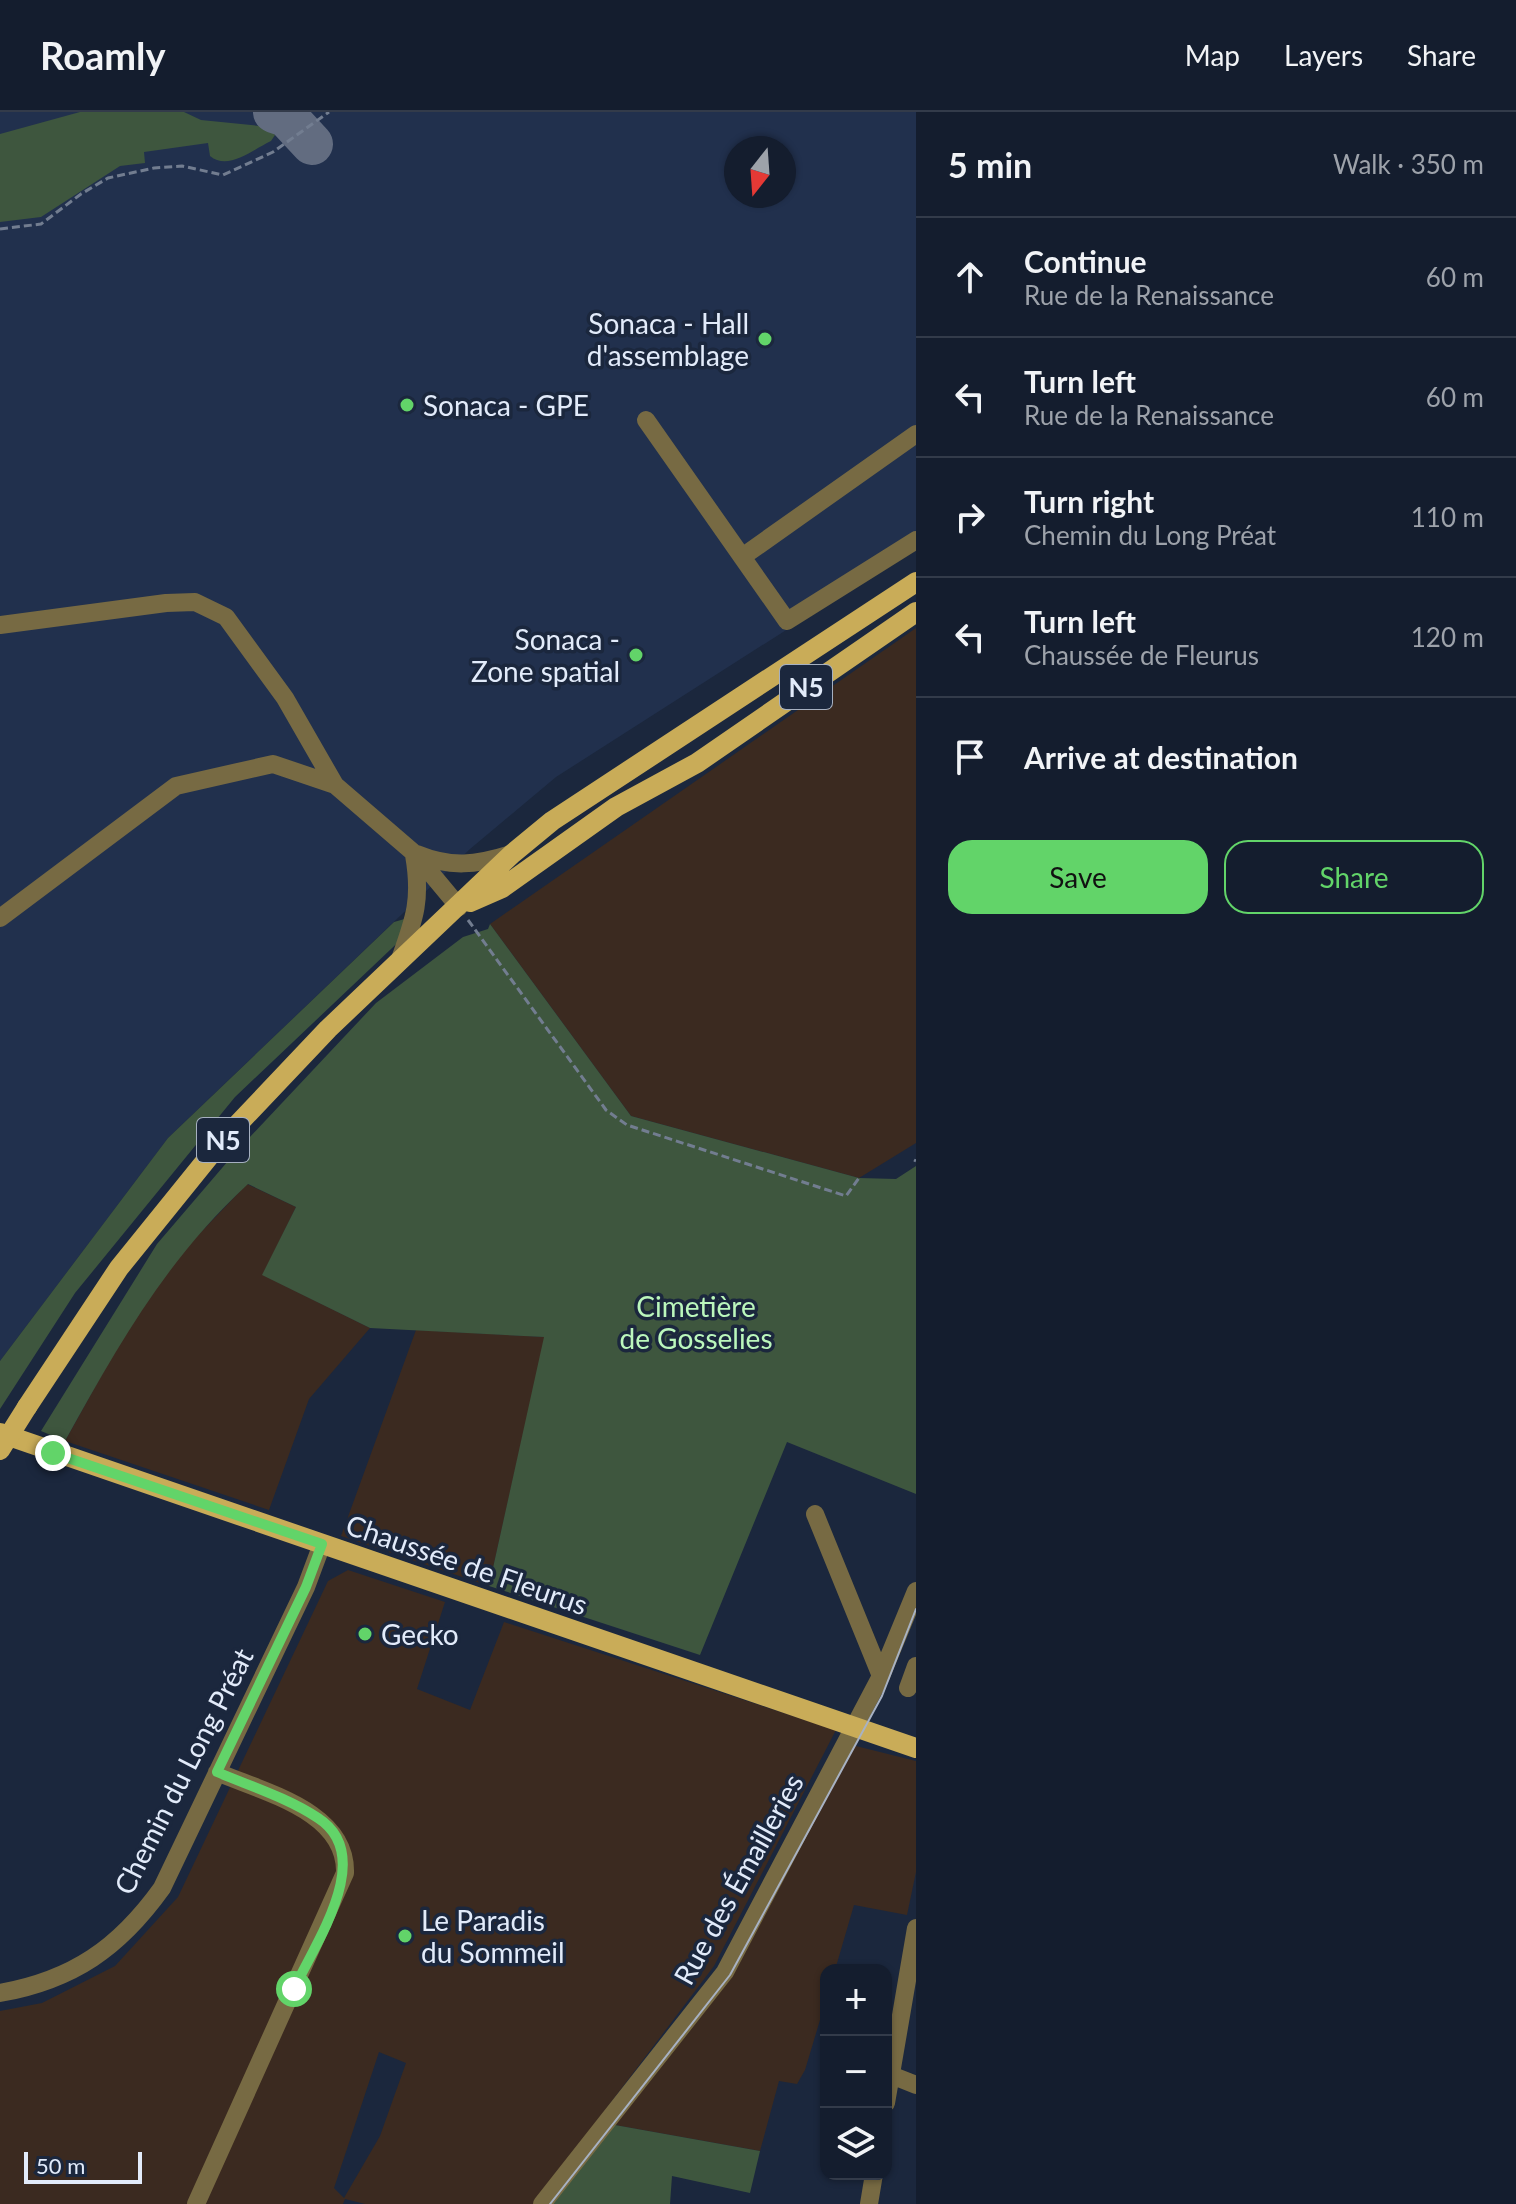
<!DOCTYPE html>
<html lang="en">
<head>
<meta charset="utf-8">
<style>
	:root { --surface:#141d2e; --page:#212a3a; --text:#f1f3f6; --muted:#9da2aa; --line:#333b4a; --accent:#62d469 }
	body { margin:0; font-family:Lato,sans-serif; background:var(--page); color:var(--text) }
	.controls { position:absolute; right:24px; bottom:24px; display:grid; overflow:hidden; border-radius:16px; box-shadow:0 2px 6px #0004 }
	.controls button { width:72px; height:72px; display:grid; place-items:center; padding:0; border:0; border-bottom:2px solid var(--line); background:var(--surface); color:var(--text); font:40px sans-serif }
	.compass { position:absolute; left:724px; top:24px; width:72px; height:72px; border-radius:50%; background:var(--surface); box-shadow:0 2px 6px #0004; rotate:197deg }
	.scale { position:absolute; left:24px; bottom:20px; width:118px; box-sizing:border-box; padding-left:8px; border:4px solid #e2ebfa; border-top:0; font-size:22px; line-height:28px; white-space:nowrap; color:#e2ebfa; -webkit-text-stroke:6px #1b273d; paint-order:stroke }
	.stop { position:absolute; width:24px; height:24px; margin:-18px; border:6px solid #62d469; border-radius:50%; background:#fff }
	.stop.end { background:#62d469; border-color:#fff; box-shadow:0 2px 8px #0008 }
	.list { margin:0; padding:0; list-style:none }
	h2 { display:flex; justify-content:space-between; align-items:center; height:104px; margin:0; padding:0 32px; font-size:34px }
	h2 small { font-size:26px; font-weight:400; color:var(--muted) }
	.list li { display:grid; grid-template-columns:52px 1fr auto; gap:24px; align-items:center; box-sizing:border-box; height:120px; padding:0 32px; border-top:2px solid var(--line) }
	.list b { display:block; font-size:30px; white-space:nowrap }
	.list p { margin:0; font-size:26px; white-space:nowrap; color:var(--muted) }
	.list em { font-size:26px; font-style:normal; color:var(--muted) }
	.actions { display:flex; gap:16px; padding:24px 32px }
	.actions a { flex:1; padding:18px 0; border:2px solid var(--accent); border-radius:24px; text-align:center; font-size:28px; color:var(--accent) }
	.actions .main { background:var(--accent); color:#111 }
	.icon { flex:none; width:44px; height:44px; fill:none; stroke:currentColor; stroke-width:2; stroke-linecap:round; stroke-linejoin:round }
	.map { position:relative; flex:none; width:916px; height:2092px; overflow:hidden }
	header { display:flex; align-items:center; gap:48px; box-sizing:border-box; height:112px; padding:0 40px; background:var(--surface); border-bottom:2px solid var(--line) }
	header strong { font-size:38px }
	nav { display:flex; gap:44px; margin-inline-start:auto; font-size:28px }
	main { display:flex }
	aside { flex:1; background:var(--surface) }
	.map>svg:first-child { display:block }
</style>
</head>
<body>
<header>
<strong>Roamly</strong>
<nav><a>Map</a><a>Layers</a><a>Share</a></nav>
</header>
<main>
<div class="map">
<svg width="916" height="2092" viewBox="0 0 916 2092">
	<rect width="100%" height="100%" fill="#1b273d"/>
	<path fill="#3b2a20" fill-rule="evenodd" d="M916,516V1031L859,1066L631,1004L490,812Z
		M247,1072L296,1095L263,1163L370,1216L309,1287L269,1398L65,1329L131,1210L181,1141Z
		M416,1218L545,1225L489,1474L341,1424Z
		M348,1458L445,1490L417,1577L470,1598L504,1510L836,1618L714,1854L534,2092H365L345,2087L343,2092H0V1899L42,1891L115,1854L178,1785L328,1469ZM379,1940L406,1951L380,2024L344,2086L334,2076Z
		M852,1633L916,1649V1760L907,1803L854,1793L835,1858H826V1888L805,1958L797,1972L779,1969L760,2039L615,2013L754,1819Z"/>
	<path fill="#21304d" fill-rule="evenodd" d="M0,0H916V435L556,665L470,737L168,1026L0,1249ZM736,36H784V84H736Z"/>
	<path fill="#3e563e" d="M80,0H184L201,8L270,15L275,23L271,29C252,38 228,59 210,44L208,31L144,40L145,51L120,54L41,105L0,110V22Z
		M408,806L410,819L235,985L75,1181L0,1297V1249L168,1026L394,810Z
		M490,812L631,1004L859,1066L896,1067L916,1054V1382L787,1330L700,1543L489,1474L544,1225L370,1216L262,1163L296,1095L248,1072C165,1149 119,1232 65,1329L41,1319L157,1132L234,1042L376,891L463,825L488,817Z
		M615,2013L760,2039L750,2081L672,2064L670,2092H552Z"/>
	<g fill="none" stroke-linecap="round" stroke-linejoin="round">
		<path stroke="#626c80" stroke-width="42" d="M274,0L286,4L312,32"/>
		<path stroke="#727d90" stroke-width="3" stroke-dasharray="8 4" stroke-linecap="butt" d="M0,117L41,112L81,82L108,66L154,56L182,54L223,63L273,40L329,0
			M468,808L606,998L627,1013L846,1084L859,1066
			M914,1048L916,1049"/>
		<path stroke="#776a43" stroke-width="18" d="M646,308L787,509L916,428
			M742,445L916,322
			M0,513L166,491L195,490L226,505L285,586L335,673
			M417,742C451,756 476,753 511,742
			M0,806L176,674L273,652L335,673L414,741L459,795
			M399,850C414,808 422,789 414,743
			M815,1402L881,1564
			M908,1576L916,1554
			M0,1881C73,1868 119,1836 162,1776L306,1475L322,1432
			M891,1963L916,1973
			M886,1991L916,1816
			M196,2092L345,1761C347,1699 263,1680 217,1660
			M542,2092L725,1860L881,1564L916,1479
			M869,2092L874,2062"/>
		<path stroke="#c9ac58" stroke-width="20" d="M470,790L502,776L616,695L697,651L916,500
			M27,1295L119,1156L220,1031L328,917L512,742L552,709L916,470
			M0,1321L916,1636"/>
		<path stroke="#a8b2c3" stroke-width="2" d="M550,2092L730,1863L882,1584L916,1497"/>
		<path stroke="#c9ac58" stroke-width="20" d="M0,1338L27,1295"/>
	</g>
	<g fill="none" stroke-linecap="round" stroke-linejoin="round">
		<path stroke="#62d469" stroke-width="10" d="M53,1341L322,1432L306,1475L217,1660C250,1674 288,1686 318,1706C377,1744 315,1831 294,1877"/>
	</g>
	<g fill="#62d469" stroke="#1b273d" stroke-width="3">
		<circle cx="765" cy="227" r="8"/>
		<circle cx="407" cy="293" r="8"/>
		<circle cx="636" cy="543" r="8"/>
		<circle cx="365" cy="1522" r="8"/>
		<circle cx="405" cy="1824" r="8"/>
	</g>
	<g text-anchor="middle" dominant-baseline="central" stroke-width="7" stroke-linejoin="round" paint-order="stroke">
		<g fill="#1b273d" stroke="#a6b0c1" stroke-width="2">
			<rect x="780" y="553" width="52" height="44" rx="6"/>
			<rect x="197" y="1006" width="52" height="44" rx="6"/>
		</g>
		<g font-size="26" font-weight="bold" fill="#e2ebfa">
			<text x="806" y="575">N5</text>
			<text x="223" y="1028">N5</text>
		</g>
		<g font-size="28" fill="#e2ebfa" stroke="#1b273d" text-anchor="start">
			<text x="749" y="211" text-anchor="end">Sonaca - Hall<tspan x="749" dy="32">d'assemblage</tspan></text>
			<text x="423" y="293">Sonaca - GPE</text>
			<text x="620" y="527" text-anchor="end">Sonaca -<tspan x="620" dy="32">Zone spatial</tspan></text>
			<text x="381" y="1522">Gecko</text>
			<text x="421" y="1808">Le Paradis<tspan x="421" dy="32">du Sommeil</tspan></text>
		</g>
		<g font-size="28" fill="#bbf7bc" stroke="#1b273d">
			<text x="696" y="1194">Cimetière<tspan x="696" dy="32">de Gosselies</tspan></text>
		</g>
		<g font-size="28" fill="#e2ebfa" stroke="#1b273d">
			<text transform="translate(467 1452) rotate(19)">Chaussée de Fleurus</text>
			<text transform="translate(183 1659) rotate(-63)">Chemin du Long Préat</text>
			<text transform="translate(738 1767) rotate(-61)">Rue des Émailleries</text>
		</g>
	</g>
</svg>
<div class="controls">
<button>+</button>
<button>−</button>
<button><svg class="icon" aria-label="layers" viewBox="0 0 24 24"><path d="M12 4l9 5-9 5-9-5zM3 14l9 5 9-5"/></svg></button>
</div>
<svg class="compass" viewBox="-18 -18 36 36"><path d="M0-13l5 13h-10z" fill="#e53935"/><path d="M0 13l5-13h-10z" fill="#9da2aa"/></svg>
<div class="scale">50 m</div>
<div class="stop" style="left:294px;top:1877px"></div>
<div class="stop end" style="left:53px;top:1341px"></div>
</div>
<aside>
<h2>5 min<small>Walk · 350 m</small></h2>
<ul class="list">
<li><svg class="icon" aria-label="ahead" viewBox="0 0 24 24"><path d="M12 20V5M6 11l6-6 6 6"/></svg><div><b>Continue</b><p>Rue de la Renaissance</p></div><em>60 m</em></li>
<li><svg class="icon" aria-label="left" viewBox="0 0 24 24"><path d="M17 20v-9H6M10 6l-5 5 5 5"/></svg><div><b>Turn left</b><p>Rue de la Renaissance</p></div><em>60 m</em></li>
<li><svg class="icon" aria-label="right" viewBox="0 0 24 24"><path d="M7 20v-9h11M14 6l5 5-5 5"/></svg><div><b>Turn right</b><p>Chemin du Long Préat</p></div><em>110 m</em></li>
<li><svg class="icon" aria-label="left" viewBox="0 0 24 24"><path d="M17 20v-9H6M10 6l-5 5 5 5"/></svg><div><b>Turn left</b><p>Chaussée de Fleurus</p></div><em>120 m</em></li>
<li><svg class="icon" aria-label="arrive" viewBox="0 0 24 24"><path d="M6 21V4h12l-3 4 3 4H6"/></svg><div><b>Arrive at destination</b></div></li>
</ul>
<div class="actions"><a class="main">Save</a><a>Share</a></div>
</aside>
</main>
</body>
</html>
